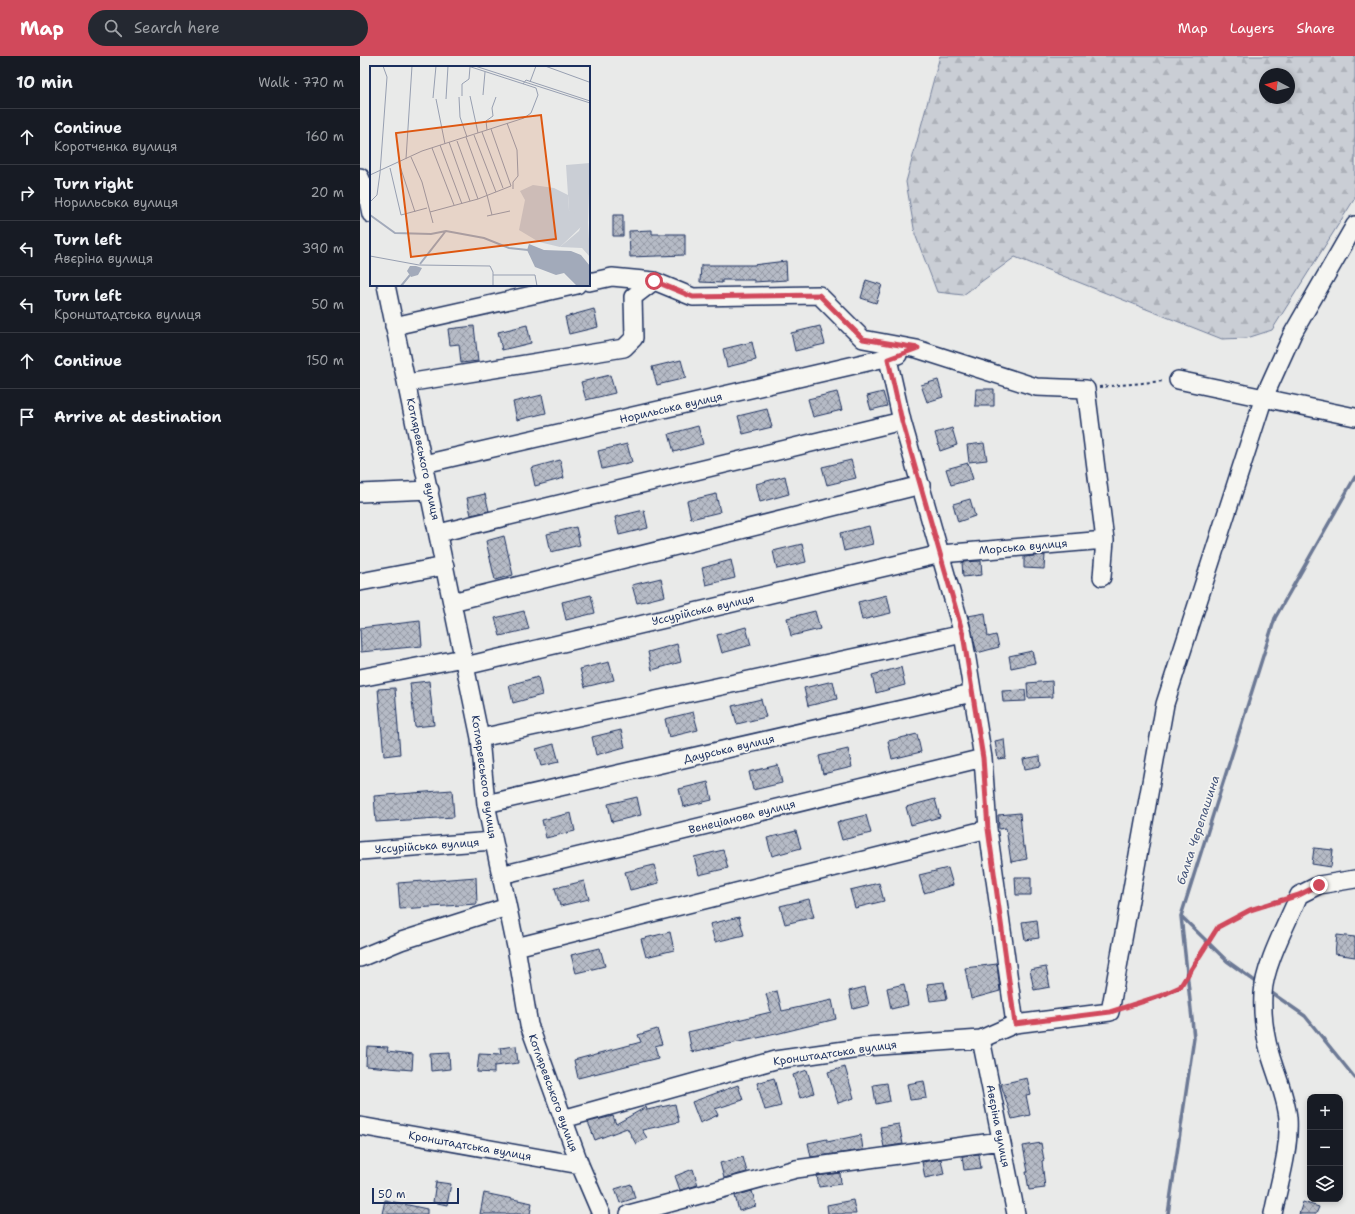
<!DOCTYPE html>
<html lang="en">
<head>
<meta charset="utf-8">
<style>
	:root { --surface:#171b24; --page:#242831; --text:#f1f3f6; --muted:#9ea1a6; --line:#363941; --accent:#d1495b }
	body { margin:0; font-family:"Shantell Sans",sans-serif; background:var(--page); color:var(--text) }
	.controls { position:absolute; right:12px; bottom:12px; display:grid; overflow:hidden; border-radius:8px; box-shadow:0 2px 6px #0003 }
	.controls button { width:36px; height:36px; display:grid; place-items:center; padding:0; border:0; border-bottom:1px solid var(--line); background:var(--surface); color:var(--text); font:20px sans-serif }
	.compass { position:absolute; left:899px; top:12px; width:36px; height:36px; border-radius:50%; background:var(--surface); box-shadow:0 2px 6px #0003; rotate:277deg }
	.scale { position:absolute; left:12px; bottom:10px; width:87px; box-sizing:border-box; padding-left:4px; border:2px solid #1b2f5e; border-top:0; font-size:11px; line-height:14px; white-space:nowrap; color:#1b2f5e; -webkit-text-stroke:3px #f6f6f2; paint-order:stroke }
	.stop { position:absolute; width:12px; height:12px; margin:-9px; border:3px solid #d1495b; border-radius:50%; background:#fff }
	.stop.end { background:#d1495b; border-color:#fff; box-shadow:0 1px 4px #0008 }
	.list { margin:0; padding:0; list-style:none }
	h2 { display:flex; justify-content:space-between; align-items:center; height:52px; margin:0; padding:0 16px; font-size:17px }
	h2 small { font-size:13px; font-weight:400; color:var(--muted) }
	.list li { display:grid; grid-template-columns:26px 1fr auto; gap:12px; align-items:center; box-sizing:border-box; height:56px; padding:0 16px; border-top:1px solid var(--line) }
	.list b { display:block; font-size:15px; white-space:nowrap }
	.list p { margin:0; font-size:13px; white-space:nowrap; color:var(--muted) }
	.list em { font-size:13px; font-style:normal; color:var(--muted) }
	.icon { flex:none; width:22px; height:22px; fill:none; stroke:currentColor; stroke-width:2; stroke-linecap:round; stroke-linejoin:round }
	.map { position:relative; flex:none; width:995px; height:1158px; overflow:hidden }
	header { display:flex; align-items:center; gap:24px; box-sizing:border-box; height:56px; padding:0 20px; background:var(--accent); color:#fff }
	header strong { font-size:19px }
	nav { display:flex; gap:22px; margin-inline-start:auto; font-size:14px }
	.search { width:280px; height:36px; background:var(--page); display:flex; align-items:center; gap:10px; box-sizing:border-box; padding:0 14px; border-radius:22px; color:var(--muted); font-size:15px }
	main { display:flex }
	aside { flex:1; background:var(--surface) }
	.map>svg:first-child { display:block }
</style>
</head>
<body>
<header>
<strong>Map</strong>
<div class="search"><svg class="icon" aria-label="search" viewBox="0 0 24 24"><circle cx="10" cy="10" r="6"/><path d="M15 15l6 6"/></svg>Search here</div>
<nav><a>Map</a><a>Layers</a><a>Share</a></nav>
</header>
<main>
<aside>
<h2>10 min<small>Walk · 770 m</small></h2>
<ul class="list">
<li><svg class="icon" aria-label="ahead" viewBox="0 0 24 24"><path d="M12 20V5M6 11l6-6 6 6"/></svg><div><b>Continue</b><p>Коротченка вулиця</p></div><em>160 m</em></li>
<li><svg class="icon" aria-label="right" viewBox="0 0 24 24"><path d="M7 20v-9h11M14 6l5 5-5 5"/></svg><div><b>Turn right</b><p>Норильська вулиця</p></div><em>20 m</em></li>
<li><svg class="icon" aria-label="left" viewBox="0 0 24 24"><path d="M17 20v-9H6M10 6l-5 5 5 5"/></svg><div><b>Turn left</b><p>Авєріна вулиця</p></div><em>390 m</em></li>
<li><svg class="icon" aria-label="left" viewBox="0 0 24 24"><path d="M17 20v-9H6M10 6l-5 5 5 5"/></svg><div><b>Turn left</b><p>Кронштадтська вулиця</p></div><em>50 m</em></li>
<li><svg class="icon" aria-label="ahead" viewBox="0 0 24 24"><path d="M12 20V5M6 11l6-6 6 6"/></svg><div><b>Continue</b></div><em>150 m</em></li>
<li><svg class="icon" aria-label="arrive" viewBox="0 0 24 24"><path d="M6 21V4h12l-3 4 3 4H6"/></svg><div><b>Arrive at destination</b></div></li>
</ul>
</aside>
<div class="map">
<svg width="995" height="1158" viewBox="0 0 995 1158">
	<defs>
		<pattern id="forest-firs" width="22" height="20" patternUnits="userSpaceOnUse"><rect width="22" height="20" fill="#caced5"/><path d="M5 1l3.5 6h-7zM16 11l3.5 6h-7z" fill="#adb1b9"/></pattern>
		<pattern id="building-cross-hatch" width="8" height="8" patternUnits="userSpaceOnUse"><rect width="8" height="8" fill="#b6bbc6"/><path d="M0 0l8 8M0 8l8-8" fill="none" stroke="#9398a4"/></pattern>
	</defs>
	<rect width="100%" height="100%" fill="#e9eae9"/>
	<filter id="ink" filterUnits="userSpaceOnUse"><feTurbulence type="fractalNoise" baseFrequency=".025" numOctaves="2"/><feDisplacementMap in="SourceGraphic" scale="8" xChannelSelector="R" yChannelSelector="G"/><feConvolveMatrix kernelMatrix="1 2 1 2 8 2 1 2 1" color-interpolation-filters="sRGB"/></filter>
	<g filter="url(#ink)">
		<path fill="url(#forest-firs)" stroke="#727e9a" fill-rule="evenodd" d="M580,0H995V142L912,274L887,282L862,283L655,201L603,239L577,236L555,178L546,126ZM905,18H929V42H905Z"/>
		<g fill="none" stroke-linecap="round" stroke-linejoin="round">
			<path stroke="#6c7995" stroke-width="3.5" d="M821,860L867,905L899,928
				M909,935L945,960L995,1022
				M808,1158L834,982L821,860L915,562L995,421"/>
		</g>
		<path fill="url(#building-cross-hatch)" stroke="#1b2f5e" d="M253,159H263V180H253Z
			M292,174V178H325V199L270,201L269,175Z
			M426,205L427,224L394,226V224H362V227L340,226L341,209H393Z
			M506,224L522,229L516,247L501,242Z
			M234,253L238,271L209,278L205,261Z
			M167,269L171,287L142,294L138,276Z
			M114,270L118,305L101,307L99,288L90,289L88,273Z
			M460,270L465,288L435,295L431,277Z
			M392,286L396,304L367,311L363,293Z
			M321,304L326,322L297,329L292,311Z
			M250,319L255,337L226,344L221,326Z
			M578,324L583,341L567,346L561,329Z
			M616,333H634V350H615Z
			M477,336L482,354L453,361L448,343Z
			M523,336L527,350L511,354L507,340Z
			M182,339L186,357L157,364L153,346Z
			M407,353L412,371L383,378L378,360Z
			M338,370L343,388L314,396L309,378Z
			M592,372L597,389L580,395L575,377Z
			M624,387L627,404L609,406L607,389Z
			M267,388L272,406L242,413L238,395Z
			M200,404L204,422L175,430L171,412Z
			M491,404L496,422L467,429L462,411Z
			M608,407L613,423L591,429L586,413Z
			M425,420L429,438L400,446L396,428Z
			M125,438L129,455L111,459L107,442Z
			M356,438L360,456L331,463L327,445Z
			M610,443L615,460L598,466L593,448Z
			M284,454L288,472L259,479L255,461Z
			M509,470L513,488L484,495L480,477Z
			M216,471L220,489L191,496L187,478Z
			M144,480L153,519L135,524L126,485Z
			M442,488L446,506L417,513L413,495Z
			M685,499L684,513L664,512V501Z
			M371,504L375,522L346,529L342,512Z
			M621,505L622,519L603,521L602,506Z
			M301,522L305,540L277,547L272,529Z
			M231,539L235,557L206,564L202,546Z
			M527,539L531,557L502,564L498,546Z
			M164,555L169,573L140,580L135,562Z
			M455,555L460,573L431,580L427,562Z
			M625,557L628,581L636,579L639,591L617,597L608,560Z
			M60,565L62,590L1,596L0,572Z
			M386,571L391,589L362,597L357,579Z
			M317,588L321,606L292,614L288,596Z
			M672,595L675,607L651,612L649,600Z
			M249,606L254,624L225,631L220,613Z
			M541,611L545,629L516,637L512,619Z
			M178,621L182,639L153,647L149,629Z
			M69,625L74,669L55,671L50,627Z
			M473,625L477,643L448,650L444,632Z
			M692,625L693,641L668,642L667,627Z
			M35,632L40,698L24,700L18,633Z
			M665,634L666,645L643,646L642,635Z
			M401,643L406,661L377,668L372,650Z
			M333,656L338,674L309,681L305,663Z
			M261,674L265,691L236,699L232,681Z
			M557,678L561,696L532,703L528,685Z
			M644,683L646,702L638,703L635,685Z
			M194,688L199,706L181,710L176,693Z
			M488,693L492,711L463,718L459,700Z
			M680,700L681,710L665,713L663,703Z
			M418,709L422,727L393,734L389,716Z
			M348,726L352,744L323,751L319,733Z
			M92,734L94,761L16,766L14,740Z
			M277,741L281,759L252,766L248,748Z
			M575,743L580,761L551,769L546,751Z
			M211,757L215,775L186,782L182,764Z
			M660,757L663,791L665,790L667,803L651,806L646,772L639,773L638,759Z
			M506,759L511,777L482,784L477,766Z
			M436,775L441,792L412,800L407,782Z
			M954,792L973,794L971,811L952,808Z
			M363,794L368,812L339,819L334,801Z
			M294,809L299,827L270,834L265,816Z
			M588,812L593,829L564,837L559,819Z
			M116,821L117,848L40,853L38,827Z
			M655,821H671V839H656Z
			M224,825L229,843L200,850L195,832Z
			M519,827L524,845L495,852L490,834Z
			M449,843L454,861L425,868L420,850Z
			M379,861L384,879L355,886L350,868Z
			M677,864L679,882L665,884L662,866Z
			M310,876L314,894L286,901L281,883Z
			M977,879L995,881V901L975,898Z
			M240,892L245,910L216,917L211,899Z
			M637,908L640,935L611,943L605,912Z
			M686,911L690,931L674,934L670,914Z
			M584,926L587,943L570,945L567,928Z
			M544,928L548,949L531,953L527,932Z
			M505,931L509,949L493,953L489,935Z
			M417,935L422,955L472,944L476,963L416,978L332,996L328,976L411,956L406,938Z
			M297,973L302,988L295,990L298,1002L218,1022L214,1004L281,986L278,979Z
			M7,990L28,991L27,995L53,998L52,1014L6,1010Z
			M156,990L158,1007L134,1010V1017L117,1016L119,998L141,999L140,992Z
			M89,997L90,1013L71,1015L70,998Z
			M485,1011L494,1042L478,1047L468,1016Z
			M447,1014L454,1037L440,1042L433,1019Z
			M414,1022L421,1050L405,1054L397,1027Z
			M667,1022L671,1038L666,1039L670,1059L652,1063L641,1028Z
			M564,1025L567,1042L550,1044L547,1028Z
			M527,1027L530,1045L516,1048L513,1029Z
			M378,1029L383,1044L355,1053L358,1059L340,1067L332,1046Z
			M315,1048L319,1066L282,1074L287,1082L276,1088L267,1072L235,1084L228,1066L253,1060L256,1068L286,1051L287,1054Z
			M539,1068L543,1088L524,1091L520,1071Z
			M501,1079L503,1094L451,1101L448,1087L467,1083V1086Z
			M681,1087L684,1104L682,1105L685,1132L669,1134L666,1116H668L663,1090Z
			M619,1098L621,1112L604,1114L602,1100Z
			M383,1101L387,1116L364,1122L360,1107Z
			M581,1103L584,1118L565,1122L562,1106Z
			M333,1113L338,1129L320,1134L315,1120Z
			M480,1117L481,1128L459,1131L457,1120Z
			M76,1126L91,1128L87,1149L73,1146Z
			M271,1128L275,1142L260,1147L255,1133Z
			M392,1135L396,1150L379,1155L375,1140Z
			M124,1137L172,1147L170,1158H120Z
			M25,1144L67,1153V1158H22Z
			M493,1144L496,1158H468L467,1149Z
			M943,1146L959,1151L956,1158H939Z"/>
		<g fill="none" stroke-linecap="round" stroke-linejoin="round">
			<g stroke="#1b2f5e" stroke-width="20">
				<path id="minor" d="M0,121L6,134L11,158
					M229,226L252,221L294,225L333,241L459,239L503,283L557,293L676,331L726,333L745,484L742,521
					M26,229L120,682L126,748L156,891L169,969L220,1109L241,1158
					M34,270L217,229
					M528,303L542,365L603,578L623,702L628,773L655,968
					M818,324L995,361
					M47,327L264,292L274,282L273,241L294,225
					M64,408L538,299
					M0,437L70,434
					M79,477L542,365
					M0,526L85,510
					M92,546L561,429
					M105,610L581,498L745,484
					M0,622L103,602
					M120,682L603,578
					M126,748L612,637
					M0,795L133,785
					M141,819L623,702
					M156,891L628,773
					M0,902L41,885L147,851
					M621,983L656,1158
					M203,1063L415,1004L506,991L621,983L655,968L750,956L805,648L904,341L933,277L995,169
					M0,1070L220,1109
					M269,1158L436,1113L640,1085
					M913,1158C919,1127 930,1094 928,1062C926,1040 916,1019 910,998C905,980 902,957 903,938C904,909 928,866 939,839L959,829L995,823"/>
			</g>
			<path stroke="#1b2f5e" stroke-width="2" stroke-dasharray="3 3" stroke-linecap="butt" d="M739,331L804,325
				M765,951L800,941L820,931L858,871L890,854L922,843"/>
			<use href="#minor" stroke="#f6f6f2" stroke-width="17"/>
		</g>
	</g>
	<g fill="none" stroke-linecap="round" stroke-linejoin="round" filter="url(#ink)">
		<path stroke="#d1495b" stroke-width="5" d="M294,225L333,241L459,239L503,283L558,292L528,303L542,365L603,578L623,702L628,773L655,968L750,956L800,940L820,931L858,871L890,854L939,839L959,829"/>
	</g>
	<g text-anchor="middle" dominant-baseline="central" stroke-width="3" stroke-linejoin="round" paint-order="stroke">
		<g font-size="11" fill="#1b2f5e" stroke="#f6f6f2">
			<text transform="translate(311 352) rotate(-13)">Норильська вулиця</text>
			<text transform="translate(63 403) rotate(78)">Котляревського вулиця</text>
			<text transform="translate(663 491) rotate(-5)">Морська вулиця</text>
			<text transform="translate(343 554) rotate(-13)">Уссурійська вулиця</text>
			<text transform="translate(369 693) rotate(-13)">Даурська вулиця</text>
			<text transform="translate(124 721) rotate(82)">Котляревського вулиця</text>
			<text transform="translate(382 761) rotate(-14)">Венеціанова вулиця</text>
			<text transform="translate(67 790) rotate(-4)">Уссурійська вулиця</text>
			<text transform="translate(475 997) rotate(-8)">Кронштадтська вулиця</text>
			<text transform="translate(193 1037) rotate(70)">Котляревського вулиця</text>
			<text transform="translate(638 1070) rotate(79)">Авєріна вулиця</text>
			<text transform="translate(110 1090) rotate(10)">Кронштадтська вулиця</text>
		</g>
		<g font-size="12" font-style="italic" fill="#44547a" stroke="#f6f6f2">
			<text transform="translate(838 774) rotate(-72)">балка Черепашина</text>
		</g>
	</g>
	<g transform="translate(10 10)">
		<rect width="220" height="220" fill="#e9eae9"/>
		<path d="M220,97L218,157L220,191L212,182L190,181L209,165L212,157L199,144L196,99Z" fill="#caced5"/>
		<path d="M163,119L184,122L198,129L199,144L210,150L213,159L190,181L169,176L149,164L155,134L150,125Z" fill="#caced5"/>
		<path d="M159,178L174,184L201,185L211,189L220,200V220H207L194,207L186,209L165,201L157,184ZM40,200H46L52,202L48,209L41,211L37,205Z" fill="#a2aaba"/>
		<path fill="none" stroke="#a2aaba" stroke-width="2" d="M0,149L25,167L61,168L76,165L114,172L139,182L158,184M50,198L75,166M31,220L40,209"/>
		<path fill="none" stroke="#979fb1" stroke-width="1" d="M105,0L220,37M175,0L219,16M160,16L166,0M153,18L156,14L220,35M113,29L115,6M92,30V18L99,13L100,1M100,30L108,67M89,31L90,51L97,71M63,32L66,0M66,33L75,78M76,33L78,0M137,57L147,84L148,110L143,116V123M121,63L141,120M117,64L116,55L123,50L122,42L126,31M112,66L133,122M104,69L126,126M96,71L117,129L122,149M87,75L108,133M79,76L100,135M70,79L92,138M62,82L84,139M41,91L52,116L63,157M36,93L42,0M29,97L45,146M20,102L31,149L57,142M0,109L52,85L154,52L161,47L168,29L166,22L98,0M0,136L7,129L10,107L17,11L13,0M60,146L108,133L141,120M117,150L140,145M0,190L49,199L120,200L123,206V220M123,209H165L167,220"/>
		<path fill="#de5710" fill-opacity="0.15" stroke="#de5710" stroke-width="2" d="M171,49L186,173L41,191L26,67Z"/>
		<rect width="220" height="220" fill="none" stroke="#1b2f5e" stroke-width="2"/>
	</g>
</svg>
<div class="controls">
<button>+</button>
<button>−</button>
<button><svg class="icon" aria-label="layers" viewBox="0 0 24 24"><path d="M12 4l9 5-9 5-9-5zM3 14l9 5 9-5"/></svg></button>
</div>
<svg class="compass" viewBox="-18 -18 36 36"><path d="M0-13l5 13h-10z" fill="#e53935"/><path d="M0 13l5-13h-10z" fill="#9ea1a6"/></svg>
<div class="scale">50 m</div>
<div class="stop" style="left:294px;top:225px"></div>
<div class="stop end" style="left:959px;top:829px"></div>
</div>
</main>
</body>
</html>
